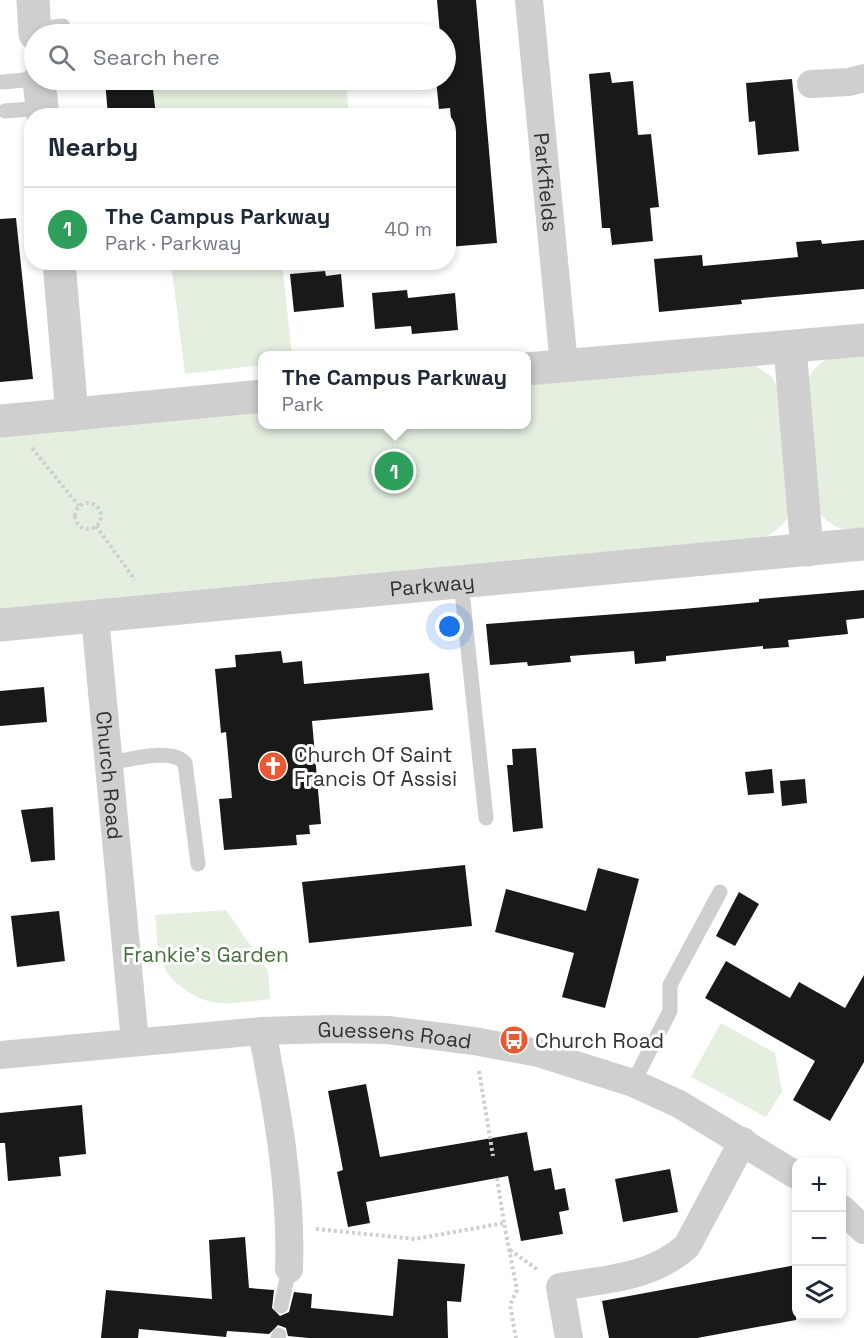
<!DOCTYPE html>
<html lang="en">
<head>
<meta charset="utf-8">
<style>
	:root { --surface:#fff; --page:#f6f6f7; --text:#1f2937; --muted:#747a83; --line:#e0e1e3; --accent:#2563eb }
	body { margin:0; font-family:"Space Grotesk",sans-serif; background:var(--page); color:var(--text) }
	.controls { position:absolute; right:18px; bottom:18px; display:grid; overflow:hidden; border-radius:12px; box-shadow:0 3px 9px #0003 }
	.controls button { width:54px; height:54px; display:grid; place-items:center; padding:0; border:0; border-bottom:2px solid var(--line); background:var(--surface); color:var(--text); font:30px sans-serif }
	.you { position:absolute; left:450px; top:627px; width:21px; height:21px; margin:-15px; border:4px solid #fff; border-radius:50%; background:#1a73e8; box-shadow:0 0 0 9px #1a73e833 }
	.badge { display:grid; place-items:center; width:39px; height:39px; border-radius:50%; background:var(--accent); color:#fff; font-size:20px; font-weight:700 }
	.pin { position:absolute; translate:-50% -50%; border:3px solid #fff; box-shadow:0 2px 6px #0006 }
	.popup { position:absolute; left:258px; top:351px; width:273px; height:78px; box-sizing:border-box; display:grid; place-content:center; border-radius:12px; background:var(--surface); filter:drop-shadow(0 2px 4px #0005); font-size:20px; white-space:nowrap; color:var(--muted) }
	.popup b { font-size:22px; color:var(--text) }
	.popup::after { content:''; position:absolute; left:50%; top:100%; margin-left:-12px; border:12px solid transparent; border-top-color:var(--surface) }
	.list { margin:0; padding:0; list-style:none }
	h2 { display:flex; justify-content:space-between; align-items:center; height:78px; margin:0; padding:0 24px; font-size:26px }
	h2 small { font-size:20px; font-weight:400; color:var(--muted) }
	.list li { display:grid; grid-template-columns:39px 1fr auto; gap:18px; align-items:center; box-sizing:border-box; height:84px; padding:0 24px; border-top:2px solid var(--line) }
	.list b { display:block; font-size:22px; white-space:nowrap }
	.list p { margin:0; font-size:20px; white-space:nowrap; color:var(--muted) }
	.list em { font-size:20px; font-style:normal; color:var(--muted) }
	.icon { flex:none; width:33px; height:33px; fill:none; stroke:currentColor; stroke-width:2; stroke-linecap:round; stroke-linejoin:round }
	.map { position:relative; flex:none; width:864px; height:1338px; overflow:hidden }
	.search { position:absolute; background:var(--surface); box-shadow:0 3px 9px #0003; left:24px; top:24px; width:432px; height:66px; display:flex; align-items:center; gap:15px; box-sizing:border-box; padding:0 21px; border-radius:33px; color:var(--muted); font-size:22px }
	.panel { position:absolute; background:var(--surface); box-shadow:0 3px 9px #0003; left:24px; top:108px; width:432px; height:162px; border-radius:24px }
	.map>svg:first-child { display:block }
</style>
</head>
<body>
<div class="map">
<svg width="864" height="1338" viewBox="0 0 864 1338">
	<rect width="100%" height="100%" fill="#fff"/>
	<path fill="#e4efe0" d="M341,27L342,34H261Z
		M152,80H346L349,115H156Z
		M171,263H282L292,355L262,356V365L185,374Z
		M864,351V534C846,531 833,528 820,514L806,383C820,354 836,356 864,351Z
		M754,365L771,376L781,393L792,509C784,527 774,533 757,541L0,613V432L262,407V424H526V382Z
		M226,910L268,971L270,999C254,1001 235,1004 219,1003C199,1002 171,984 163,965C156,950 157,931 155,915Z
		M721,1023L775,1053L782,1092L766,1117L691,1077Z"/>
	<path fill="#191919" d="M437,0H476L497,243L448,247V160L455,159L450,108L439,109L436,80H446V34H440Z
		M610,72L612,83L633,81L638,135L651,134L659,207L650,208L653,241L612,245L610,228H602L589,74Z
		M792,79L799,151L758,155L755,121L749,122L746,83Z
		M105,80H152L156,116H108Z
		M16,218L33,379L0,382V219Z
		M821,240L822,244L864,240V289L741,300L742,304L659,312L654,259L702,255L703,266L798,257L796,242Z
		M325,271L326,276L341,274L344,307L294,312L290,274Z
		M407,290L408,298L455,293L458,330L412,334L411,326L375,329L372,293Z
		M864,590V618L846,620L848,634L788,640L789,647L763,649V646L666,656V661L635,664L634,651L570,656L571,662L528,666L527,662L490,665L486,624L683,609L759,602V599Z
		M281,651L283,663L302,661L304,684L429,673L433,710L312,721L321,824L309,825L310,834L296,835L297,845L224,850L219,799L232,798L226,732L221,733L215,669L236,667L235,655Z
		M44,687L47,722L0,726V691Z
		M536,748L543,828L513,832L507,765H513L512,749Z
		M772,769L774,793L748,795L745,772Z
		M805,779L807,803L782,806L780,781Z
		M53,807L55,860L31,862L21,810Z
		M465,865L472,926L309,943L302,882Z
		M598,868L639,879L605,1008L562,997L574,953L495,932L506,889L586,911Z
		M739,892L759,904L735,946L716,936Z
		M59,911L65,961L17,967L11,916Z
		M726,961L790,998L799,982L845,1008L864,975V1062L830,1121L793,1100L815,1061L705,998Z
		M366,1084L380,1157L527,1132L534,1171L551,1168L555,1190L565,1188L569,1210L559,1212L563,1234L521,1241L508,1176L366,1202L370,1223L348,1227L337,1172L343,1170L328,1091Z
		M82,1105L86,1154L59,1157L61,1176L8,1181L5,1143H0V1113Z
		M670,1169L678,1212L623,1222L615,1179Z
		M245,1237L249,1288L274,1290L272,1308L280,1316L289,1312L294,1292L312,1294L311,1308L393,1316L398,1259L465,1264L461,1302L447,1301L448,1338H309L288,1336L286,1328L278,1325L269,1334L227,1331L226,1337L139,1329L138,1338H101L106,1290L212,1299L209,1240Z
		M796,1265V1320L697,1338H609L602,1301Z"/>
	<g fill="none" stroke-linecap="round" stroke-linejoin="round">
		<path stroke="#cfcfcf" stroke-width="4" stroke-dasharray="3 3" stroke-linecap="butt" d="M32,448L79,506
			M75 516a13 13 0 1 1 26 0a13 13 0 1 1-26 0Z
			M96,526L135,580
			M479,1071L493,1156
			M497,1178L504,1223
			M316,1229L415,1239L504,1223L517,1290L510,1305L516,1338
			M510,1250L538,1270"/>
		<path stroke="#cfcfcf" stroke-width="15" d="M35,29L63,26
			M3,82L34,79
			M5,111L42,108
			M461,582L486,818
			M109,763C129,760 172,747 185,763L198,864
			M633,1083L670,1011V985L720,892
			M281,1306L289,1269
			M278,1338L279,1335"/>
		<g stroke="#cfcfcf" stroke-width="28">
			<path id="s1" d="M529,0L564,365"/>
			<path d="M811,84L849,82L864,78"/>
			<path id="s2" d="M95,617L135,1042"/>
			<path d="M262,1031C277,1109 292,1190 289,1269"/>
			<path id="s3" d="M0,1055L262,1031L329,1029L388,1030L474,1041L538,1053L633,1083L679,1104L796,1175"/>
			<path d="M842,1209L864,1230"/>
			<path d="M569,1338L560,1287C605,1279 652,1278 687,1246L743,1141"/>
		</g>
		<g stroke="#cfcfcf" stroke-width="33">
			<path d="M33,0L35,34"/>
			<path d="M39,80L43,116"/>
			<path d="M59,262L72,415"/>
			<path d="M790,348L807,550"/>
			<path d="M526,369L864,340"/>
			<path d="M0,421L262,396"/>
			<path id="s4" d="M0,625L864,544"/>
		</g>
	</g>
	<defs>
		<g id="church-disc" transform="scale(1.5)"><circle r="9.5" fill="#eb5831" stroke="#fff"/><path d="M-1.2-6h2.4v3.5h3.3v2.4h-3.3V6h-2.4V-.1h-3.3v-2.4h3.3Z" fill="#fff"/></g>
		<g id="bus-disc" transform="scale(1.5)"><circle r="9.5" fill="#eb5831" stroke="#fff"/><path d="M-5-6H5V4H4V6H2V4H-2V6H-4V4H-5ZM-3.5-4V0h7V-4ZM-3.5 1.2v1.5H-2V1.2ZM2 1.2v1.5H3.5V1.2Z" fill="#fff"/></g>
	</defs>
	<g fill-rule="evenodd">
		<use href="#church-disc" x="273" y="766"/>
		<use href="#bus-disc" x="514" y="1040"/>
	</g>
	<g text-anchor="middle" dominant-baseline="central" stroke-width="6" stroke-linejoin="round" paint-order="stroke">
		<g font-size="21" fill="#323232" stroke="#fff">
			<text stroke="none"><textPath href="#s1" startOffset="183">Parkfields</textPath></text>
			<text stroke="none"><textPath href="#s4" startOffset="434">Parkway</textPath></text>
			<text stroke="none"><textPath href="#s2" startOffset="159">Church Road</textPath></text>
			<text stroke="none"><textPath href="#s3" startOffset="396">Guessens Road</textPath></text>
		</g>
		<g font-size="21" fill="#323232" stroke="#fff" text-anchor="start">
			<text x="294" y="754">Church Of Saint<tspan x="294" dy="24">Francis Of Assisi</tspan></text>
			<text x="535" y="1040">Church Road</text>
		</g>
		<g font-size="21" fill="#46703d" stroke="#fff">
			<text x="206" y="954">Frankie's Garden</text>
		</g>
	</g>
</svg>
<div class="controls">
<button>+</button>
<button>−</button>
<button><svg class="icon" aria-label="layers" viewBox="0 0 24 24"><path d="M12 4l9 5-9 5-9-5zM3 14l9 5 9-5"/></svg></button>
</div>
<div class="you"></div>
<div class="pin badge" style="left:394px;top:471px;background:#2e9e5b">1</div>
<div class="popup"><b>The Campus Parkway</b>Park</div>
<div class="search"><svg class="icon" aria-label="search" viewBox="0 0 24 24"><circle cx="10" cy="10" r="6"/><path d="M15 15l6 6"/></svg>Search here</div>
<section class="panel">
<h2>Nearby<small></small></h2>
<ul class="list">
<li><span class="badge" style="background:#2e9e5b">1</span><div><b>The Campus Parkway</b><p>Park · Parkway</p></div><em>40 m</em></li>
</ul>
</section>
</div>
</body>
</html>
